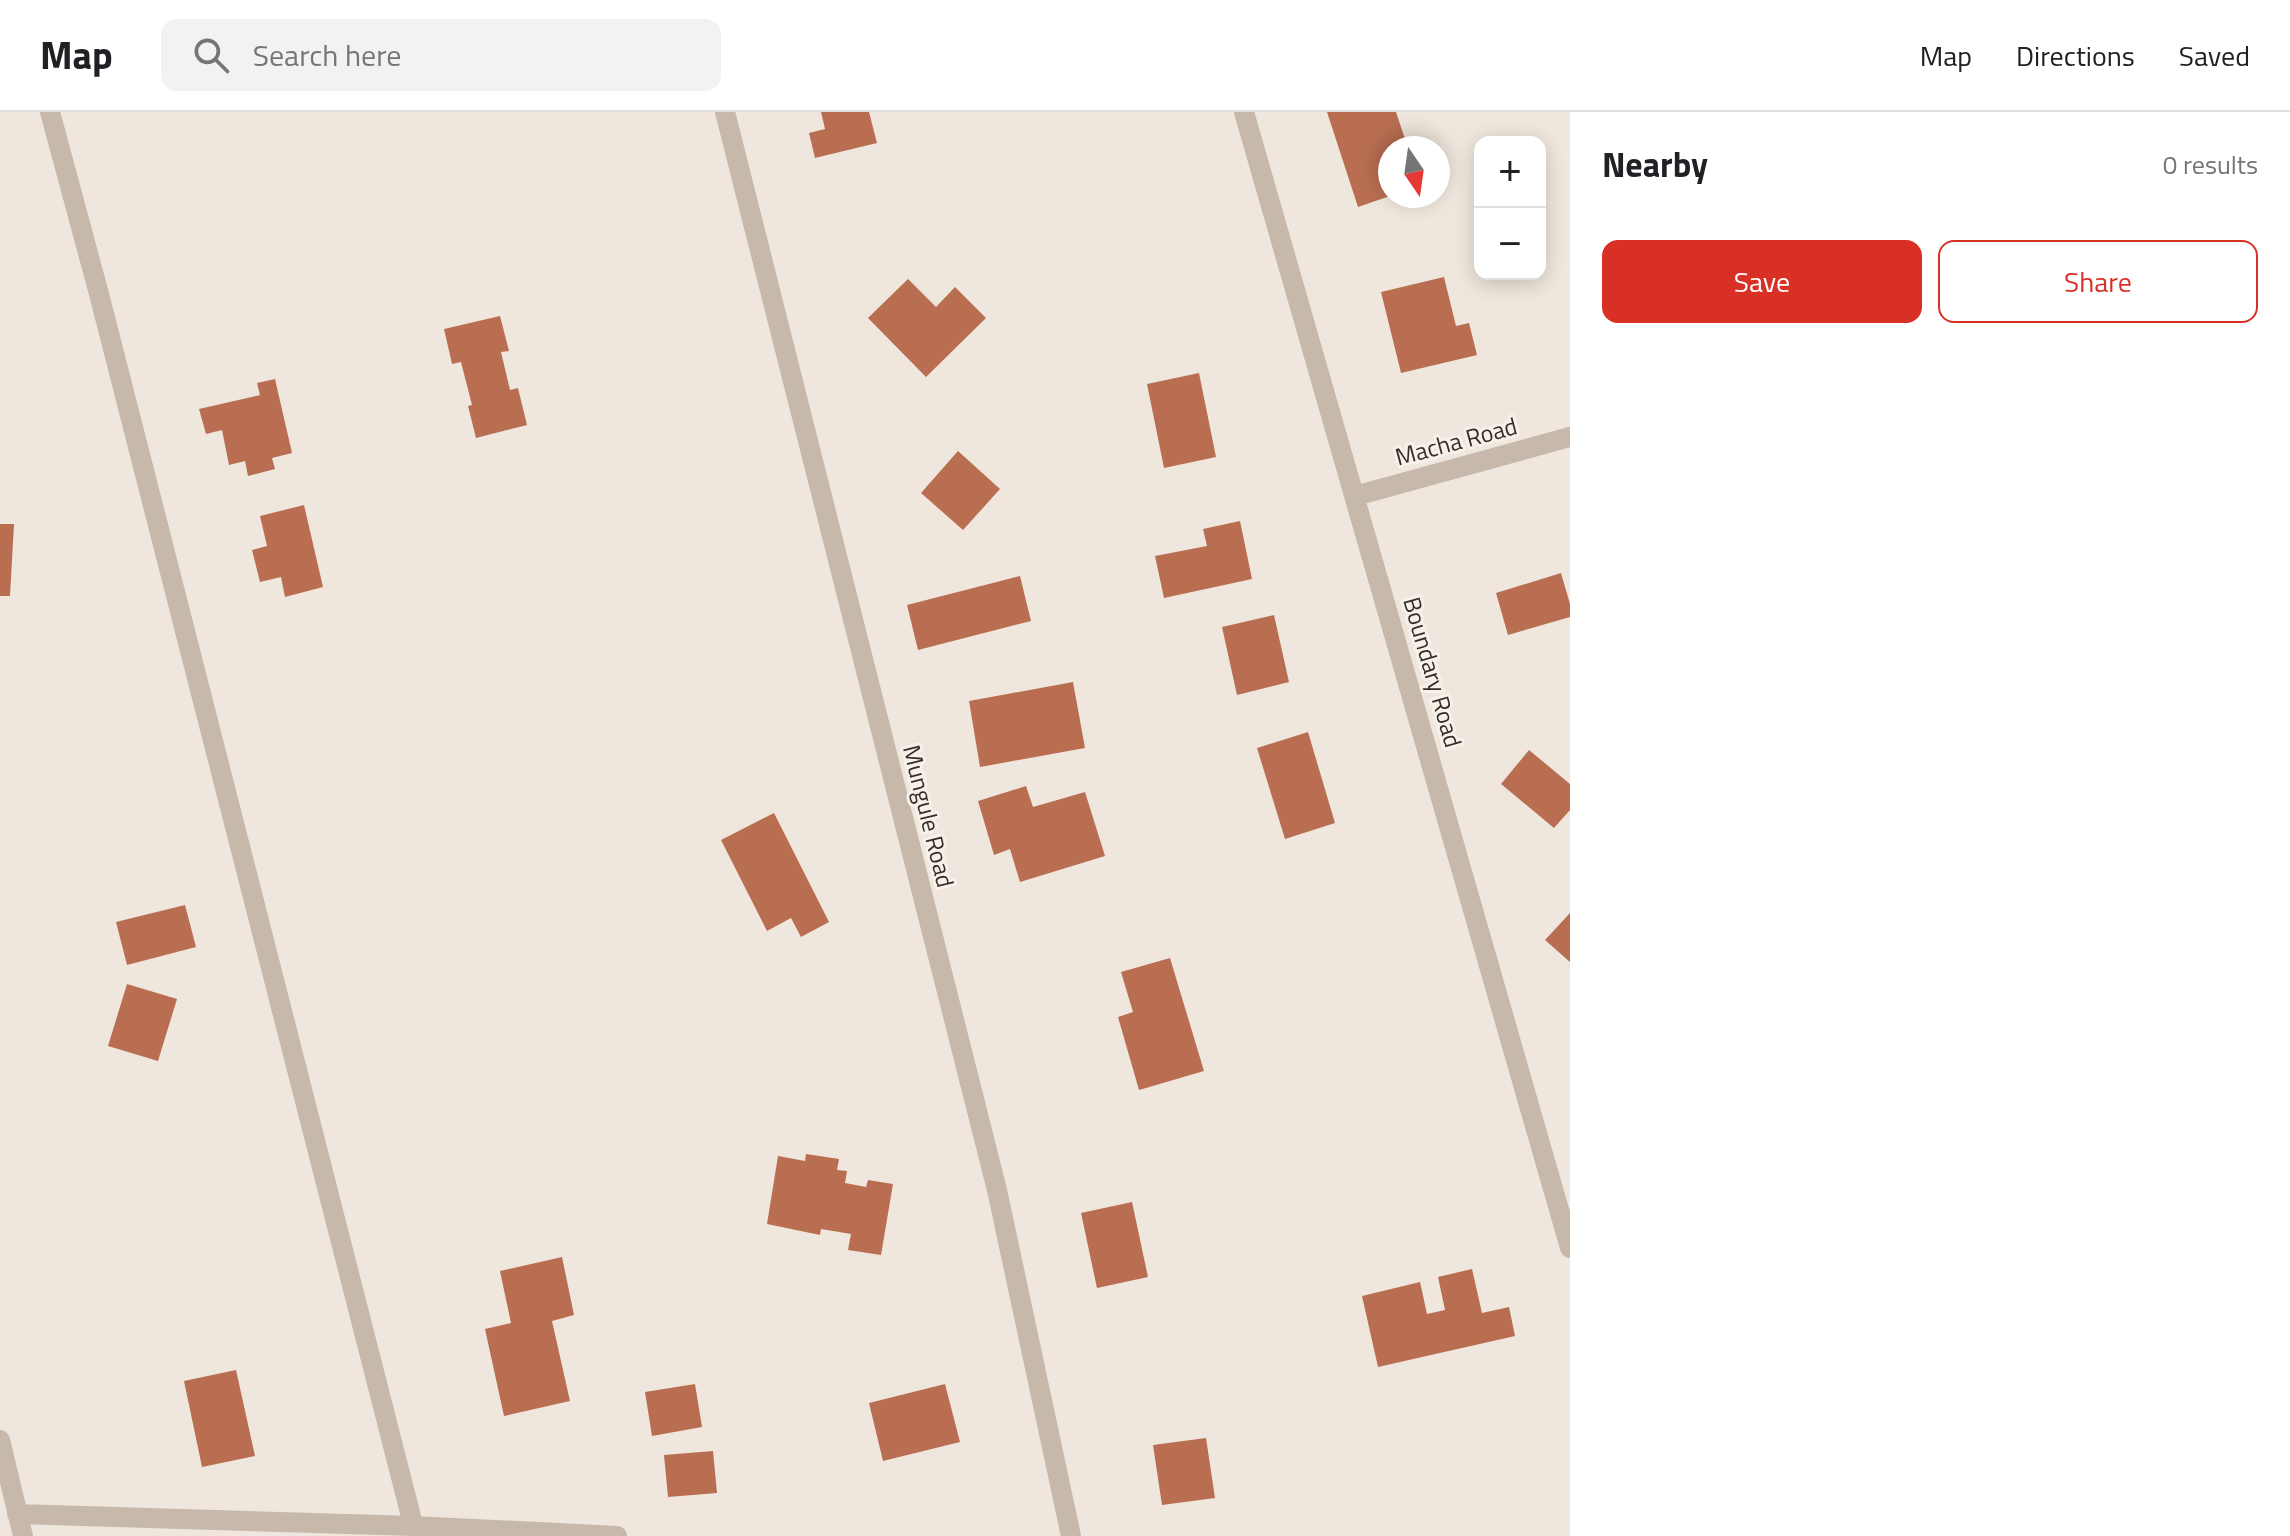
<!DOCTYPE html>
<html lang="en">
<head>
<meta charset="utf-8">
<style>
	:root { --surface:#fff; --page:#f2f2f2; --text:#202124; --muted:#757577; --line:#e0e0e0; --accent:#d93025 }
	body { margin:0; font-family:"Titillium Web",sans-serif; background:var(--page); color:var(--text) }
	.controls { position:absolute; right:24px; top:24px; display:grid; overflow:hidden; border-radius:16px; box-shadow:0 4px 20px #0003 }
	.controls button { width:72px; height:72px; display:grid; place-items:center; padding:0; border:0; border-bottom:2px solid var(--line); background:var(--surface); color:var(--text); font:40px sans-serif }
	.compass { position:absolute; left:1378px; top:24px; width:72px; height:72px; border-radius:50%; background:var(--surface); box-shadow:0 4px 20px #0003; rotate:167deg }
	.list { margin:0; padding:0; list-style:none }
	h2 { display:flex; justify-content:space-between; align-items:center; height:104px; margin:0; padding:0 32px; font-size:34px }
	h2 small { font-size:26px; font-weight:400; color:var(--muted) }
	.actions { display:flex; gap:16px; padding:24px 32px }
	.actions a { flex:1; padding:18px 0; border:2px solid var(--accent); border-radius:16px; text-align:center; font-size:28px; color:var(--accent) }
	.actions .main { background:var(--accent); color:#fff }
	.icon { flex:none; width:44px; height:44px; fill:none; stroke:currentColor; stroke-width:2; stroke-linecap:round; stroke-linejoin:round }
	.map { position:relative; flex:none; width:1570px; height:1424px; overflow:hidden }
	header { display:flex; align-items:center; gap:48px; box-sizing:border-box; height:112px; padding:0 40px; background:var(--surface); border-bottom:2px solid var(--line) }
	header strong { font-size:38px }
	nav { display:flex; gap:44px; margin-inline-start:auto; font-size:28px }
	.search { width:560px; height:72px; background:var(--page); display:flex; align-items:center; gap:20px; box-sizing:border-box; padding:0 28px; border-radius:16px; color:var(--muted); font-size:30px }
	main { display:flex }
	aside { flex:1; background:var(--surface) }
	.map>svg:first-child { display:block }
</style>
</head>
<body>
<header>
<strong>Map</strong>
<div class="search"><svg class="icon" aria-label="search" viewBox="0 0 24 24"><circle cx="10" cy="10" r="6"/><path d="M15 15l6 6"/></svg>Search here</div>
<nav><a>Map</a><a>Directions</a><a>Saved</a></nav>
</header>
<main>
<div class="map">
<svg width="1570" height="1424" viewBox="0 0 1570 1424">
	<rect width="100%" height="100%" fill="#efe7dd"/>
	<path fill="#b96e52" d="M821,0H869L877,31L815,46L809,21L825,17Z
		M1327,0H1396L1408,36H1390V84L1358,95Z
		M1444,165L1456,214L1469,211L1477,243L1401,261L1381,180Z
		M908,167L936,195L955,175L986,206L926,265L868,206Z
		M500,204L509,239L501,240L510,278L518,276L527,313L476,326L468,294L472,293L461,250L452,252L444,217Z
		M1199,261L1216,345L1164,356L1147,272Z
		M275,267L292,341L272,346L275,357L248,364L245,349L229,353L222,318L206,322L199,297L260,283L257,271Z
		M958,339L1000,377L963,418L921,381Z
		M304,393L323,475L285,485L281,465L260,470L252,438L267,434L260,404Z
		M1240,409L1252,467L1164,486L1155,444L1207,434L1203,417Z
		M0,412H14L10,484H0Z
		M1561,461L1570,492V505L1508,523L1496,481Z
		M1020,464L1031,509L918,538L907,493Z
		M1274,503L1289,570L1237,583L1222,515Z
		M1073,570L1085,636L980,655L969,589Z
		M1308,620L1335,711L1285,727L1257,636Z
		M1529,638L1570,672V698L1554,716L1501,672Z
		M1026,674L1033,695L1085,680L1105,744L1020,770L1010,737L994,743L978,689Z
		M774,701L829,810L801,825L791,806L767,819L721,728Z
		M185,793L196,835L127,853L116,810Z
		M1570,801V850L1545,828Z
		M1170,846L1204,959L1139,978L1118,905L1133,900L1121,860Z
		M127,872L177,887L158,949L108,934Z
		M806,1042L839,1047L837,1058L847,1059L845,1071L866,1075L868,1068L893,1072L881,1143L848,1138L851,1122L821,1117L820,1123L767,1112L778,1044L805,1049Z
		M1132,1090L1148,1165L1097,1176L1081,1101Z
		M562,1145L574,1203L552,1209L570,1289L504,1304L485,1217L511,1211L500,1159Z
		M1472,1157L1482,1201L1509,1195L1515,1224L1378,1255L1362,1184L1420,1170L1427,1202L1445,1198L1438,1165Z
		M236,1258L255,1344L202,1355L184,1269Z
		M695,1272L702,1315L652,1324L645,1280Z
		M945,1272L960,1330L883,1349L869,1291Z
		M1206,1326L1215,1386L1162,1393L1153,1333Z
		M713,1339L717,1381L668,1385L664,1343Z"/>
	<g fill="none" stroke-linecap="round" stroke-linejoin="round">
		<path stroke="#c6b8aa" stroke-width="20" d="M50,0L99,182L416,1424
			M725,0L997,1078L1071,1424
			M1244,0L1570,1136
			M1355,384L1570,325
			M0,1328L23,1424
			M17,1402L414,1414L617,1424"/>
	</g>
	<g text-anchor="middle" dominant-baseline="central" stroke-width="6" stroke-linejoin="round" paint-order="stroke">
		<g font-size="24" fill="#352d29" stroke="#f8f1e9">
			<text transform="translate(1456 329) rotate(-15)">Macha Road</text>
			<text transform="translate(1433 560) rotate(74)">Boundary Road</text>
			<text transform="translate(929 704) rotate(76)">Mungule Road</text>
		</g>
	</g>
</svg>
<div class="controls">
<button>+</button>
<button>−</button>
</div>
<svg class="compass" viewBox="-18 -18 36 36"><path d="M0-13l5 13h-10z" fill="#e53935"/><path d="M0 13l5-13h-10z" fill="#757577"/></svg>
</div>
<aside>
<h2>Nearby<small>0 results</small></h2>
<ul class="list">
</ul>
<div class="actions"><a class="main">Save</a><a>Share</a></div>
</aside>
</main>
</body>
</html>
